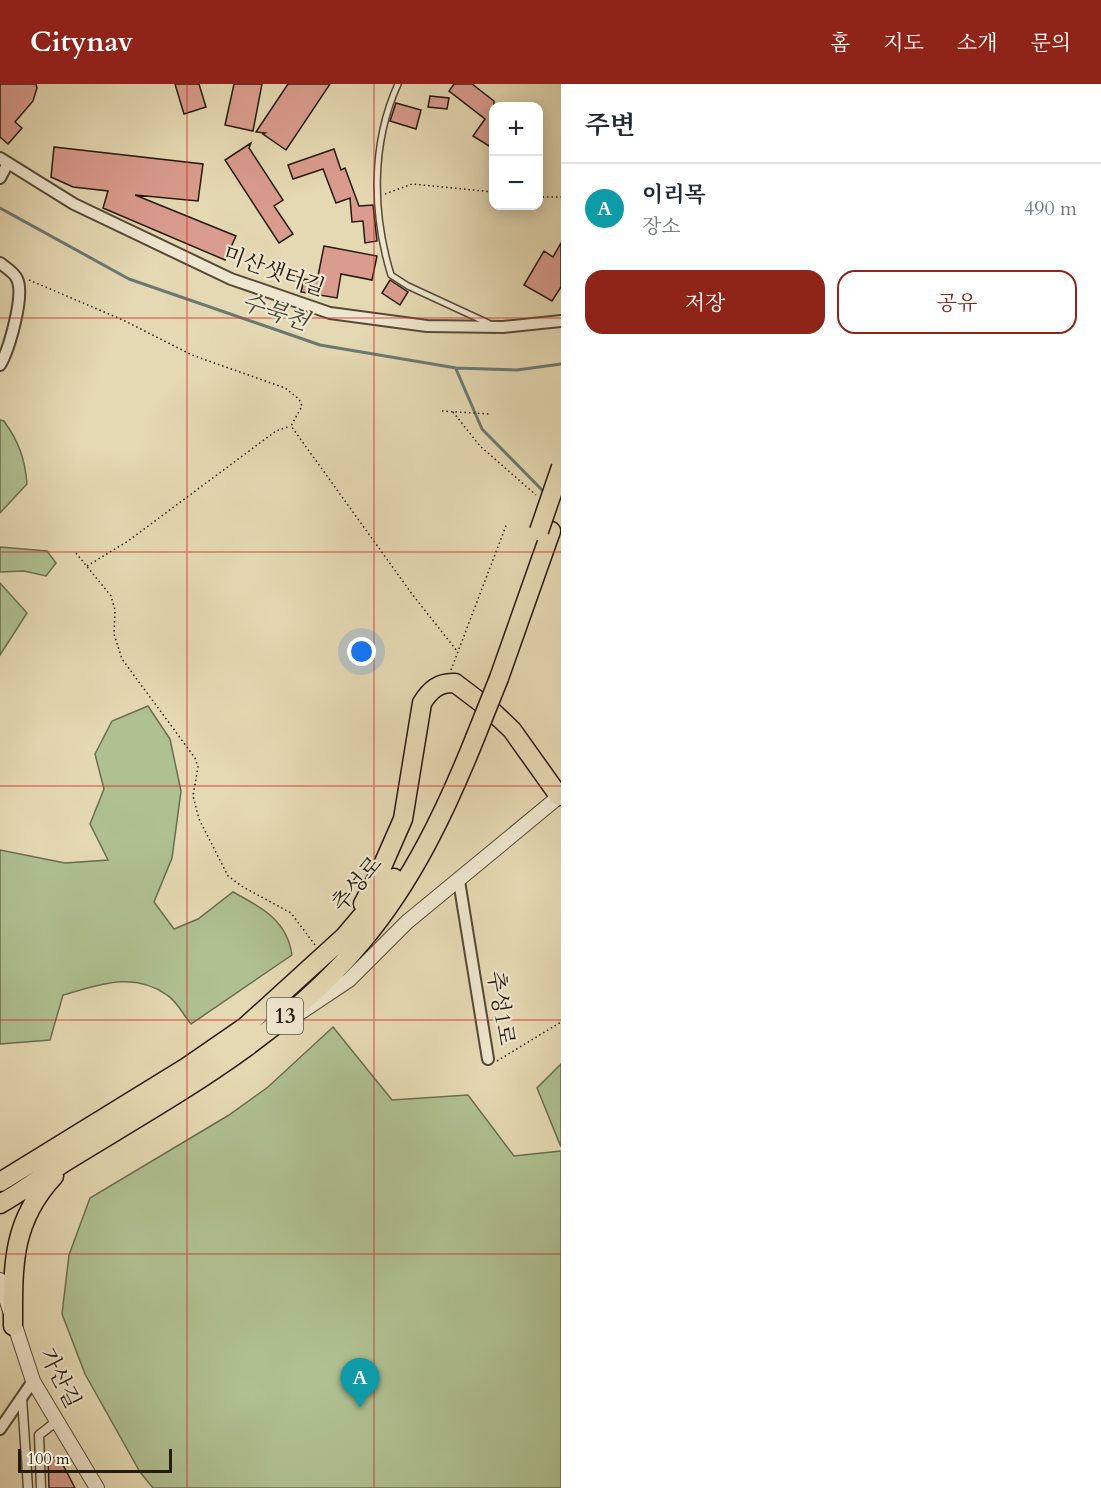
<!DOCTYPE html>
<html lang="ko">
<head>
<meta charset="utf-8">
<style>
	:root { --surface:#fff; --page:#f2f2f3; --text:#1f2937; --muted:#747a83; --line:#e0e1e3; --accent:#8f2418 }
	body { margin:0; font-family:Cardo,"Noto Serif KR",serif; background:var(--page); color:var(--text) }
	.controls { position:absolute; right:18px; top:18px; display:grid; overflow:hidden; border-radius:12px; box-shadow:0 3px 15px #0003 }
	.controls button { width:54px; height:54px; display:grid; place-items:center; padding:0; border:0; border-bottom:2px solid var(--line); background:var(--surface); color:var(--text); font:30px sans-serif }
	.scale { position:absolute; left:18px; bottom:15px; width:154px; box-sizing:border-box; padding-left:6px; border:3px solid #251b0e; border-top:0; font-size:16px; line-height:21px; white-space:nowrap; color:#251b0e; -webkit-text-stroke:4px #eee6ce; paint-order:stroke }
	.you { position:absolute; left:362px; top:568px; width:21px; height:21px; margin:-15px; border:4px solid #fff; border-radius:50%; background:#1a73e8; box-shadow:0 0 0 9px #1a73e833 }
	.badge { display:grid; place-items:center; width:39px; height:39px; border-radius:50%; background:var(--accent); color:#fff; font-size:20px; font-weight:700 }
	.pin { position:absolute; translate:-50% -50px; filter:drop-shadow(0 2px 3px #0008) }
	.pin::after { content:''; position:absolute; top:32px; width:21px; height:18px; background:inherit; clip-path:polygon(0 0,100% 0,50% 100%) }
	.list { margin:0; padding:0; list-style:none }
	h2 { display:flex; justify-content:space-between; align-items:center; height:78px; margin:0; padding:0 24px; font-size:26px }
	h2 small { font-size:20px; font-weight:400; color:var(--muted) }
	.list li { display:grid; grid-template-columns:39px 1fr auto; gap:18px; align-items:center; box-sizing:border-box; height:90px; padding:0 24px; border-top:2px solid var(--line) }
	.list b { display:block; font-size:22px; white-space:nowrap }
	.list p { margin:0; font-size:20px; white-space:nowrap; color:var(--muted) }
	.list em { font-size:20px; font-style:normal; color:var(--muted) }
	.actions { display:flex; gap:12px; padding:18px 24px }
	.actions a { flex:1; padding:14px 0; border:2px solid var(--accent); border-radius:18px; text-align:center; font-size:21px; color:var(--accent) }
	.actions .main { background:var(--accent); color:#fff }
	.map { position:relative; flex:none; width:561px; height:1404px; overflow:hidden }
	header { display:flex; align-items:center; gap:36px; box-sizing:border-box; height:84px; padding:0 30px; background:var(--accent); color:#fff }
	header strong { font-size:28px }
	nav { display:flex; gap:33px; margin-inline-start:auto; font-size:21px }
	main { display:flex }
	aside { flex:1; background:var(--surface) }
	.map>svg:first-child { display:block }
</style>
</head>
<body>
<header>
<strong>Citynav</strong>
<nav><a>홈</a><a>지도</a><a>소개</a><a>문의</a></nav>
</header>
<main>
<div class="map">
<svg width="561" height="1404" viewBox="0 0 561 1404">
	<rect width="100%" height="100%" fill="#e5d9b3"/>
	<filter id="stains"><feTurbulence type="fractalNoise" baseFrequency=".00333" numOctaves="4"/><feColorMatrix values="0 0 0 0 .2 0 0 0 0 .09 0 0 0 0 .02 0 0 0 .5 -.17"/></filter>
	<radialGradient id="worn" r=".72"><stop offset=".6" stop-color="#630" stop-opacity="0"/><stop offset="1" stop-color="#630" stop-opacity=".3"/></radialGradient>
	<path fill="#afc091" stroke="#6a6e50" stroke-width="1.5" d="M0,336L4,337C19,358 25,375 27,400L0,429Z
		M0,463L47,467L56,479L46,492L24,487L0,488Z
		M0,499L27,529L0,571Z
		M148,622L170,655L181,707L172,774L154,818L174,845L198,835L233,808C261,823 287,836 292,871L191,940C184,932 177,917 167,911C133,887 99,901 63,911L50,956L0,960V766L65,779L108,776L90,740L104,705L95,670L112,637Z
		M333,943L392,1016L468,1011L514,1072L561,1067V1404H153L140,1388L85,1290L62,1230L69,1171L90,1114L229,1031L268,1003Z
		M561,980V1063L537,1004Z"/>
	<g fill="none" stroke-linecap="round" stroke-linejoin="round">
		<path stroke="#6b7973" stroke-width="3" d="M0,124L129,195L320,261L456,284L517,286L561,280
			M456,285L482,345L545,409"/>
	</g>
	<path fill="#da9c8e" stroke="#251b0e" stroke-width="1.5" d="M0,0H36L37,4L33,17L15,38L22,44L8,60L0,53Z
		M175,0H199L206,23L184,30Z
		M234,0H262L253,47L225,41Z
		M288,0H330L286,66L263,50L265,49L256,48Z
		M454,0H472L494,17V55L489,62L473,52L485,35L449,7Z
		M430,12L449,14L447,25L428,23Z
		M396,19L421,26L416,45L390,37Z
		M251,59L249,64L283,116L274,122L293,150L279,159L225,76Z
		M54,63L203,80L198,117L135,111L236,152L225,176L103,124L108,107L73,103L51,93Z
		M334,65L341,86L345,84L359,122L373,121L377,157L365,159L363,137L352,138L350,114L336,119L323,85L293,95L288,81Z
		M561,159V203L552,217L524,201L544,167L553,173Z
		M324,162L377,172L372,196L341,190L337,214L301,208L304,195L317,197Z
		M390,196L408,208L400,221L382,209Z
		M59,1373L75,1404H49L48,1374Z"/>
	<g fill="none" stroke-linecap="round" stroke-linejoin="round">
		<g stroke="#554a37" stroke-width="8">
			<path id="service" d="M398,0C371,60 372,129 391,191L408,202L488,239"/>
		</g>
		<g stroke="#554a37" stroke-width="11">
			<path id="pedestrian" d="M22,1314L28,1404
				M41,1404L39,1351L57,1337"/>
		</g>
		<g stroke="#554a37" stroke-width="14">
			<path id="minor" d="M0,74L74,120L231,195L330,229L427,242L503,243L561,237
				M0,94L8,79
				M0,179C5,183 15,189 17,195C25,211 9,266 0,281
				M459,797L488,975
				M0,1345L33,1297"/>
		</g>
		<g stroke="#554a37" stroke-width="16">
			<path id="tertiary" d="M298,930L349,896L407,838L561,711
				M0,1196L33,1297L97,1404"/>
		</g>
		<g stroke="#251b0e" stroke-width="21">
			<path id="primary" d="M499,594L551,447
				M363,820L378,792L403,735L422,619C430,606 439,598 455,599L492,627L512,646L559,712
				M0,1098L187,983L245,943L344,853L394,794
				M0,1120C25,1106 48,1088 73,1073C176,1010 285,951 363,856C413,796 446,726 475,654
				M13,1242C13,1183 11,1138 54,1092"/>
		</g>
		<path stroke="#251b0e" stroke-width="1.5" stroke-dasharray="1.5 3" stroke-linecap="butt" d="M385,110L412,100L494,108
			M538,113H561
			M29,196L123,236L192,271L285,304L299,315L302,322L291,342L412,510L457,567
			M442,327L489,330
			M453,328L480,362L536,411
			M76,469L111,512L115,526L114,550L122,575L195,674L198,683L193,712L199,735L228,792L243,803L291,829L315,861
			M87,482L128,457L276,347L290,342
			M451,586L507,439
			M497,977L561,938"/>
		<use href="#service" stroke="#eee6ce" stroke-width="5"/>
		<use href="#pedestrian" stroke="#eee6ce" stroke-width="8"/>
		<use href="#minor" stroke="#eee6ce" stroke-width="10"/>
		<use href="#tertiary" stroke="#eee6ce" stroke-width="14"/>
		<use href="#primary" stroke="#e5d9b3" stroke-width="18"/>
		<g stroke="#251b0e" stroke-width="21" stroke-linecap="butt">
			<path id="primary-bridge" d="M539,447L561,383
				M475,654L499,594"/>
		</g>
		<use href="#primary-bridge" stroke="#e5d9b3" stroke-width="18"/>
	</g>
	<path fill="none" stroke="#d62828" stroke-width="1.5" stroke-opacity="0.55" d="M187,0V1404M374,0V1404M0,234H561M0,468H561M0,702H561M0,936H561M0,1170H561"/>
	<g text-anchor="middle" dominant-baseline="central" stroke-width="4.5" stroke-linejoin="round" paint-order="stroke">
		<rect fill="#eee6ce" stroke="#615848" stroke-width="1.5" x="267" y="914" width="36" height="36" rx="4.5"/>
		<g font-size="21" font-weight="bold" fill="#251b0e">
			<text x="285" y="932">13</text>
		</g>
		<g font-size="22" fill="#251b0e" stroke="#eee6ce">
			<text transform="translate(274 187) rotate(20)">미산샛터길</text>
			<text transform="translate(357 800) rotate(-50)">추성로</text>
			<text transform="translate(501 924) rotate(81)">추성1로</text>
			<text transform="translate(60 1294) rotate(63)">가산길</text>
		</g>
		<g font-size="24" font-style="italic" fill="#484a41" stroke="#eee6ce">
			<text transform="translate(275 228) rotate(19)">수북천</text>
		</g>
	</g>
	<rect width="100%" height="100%" filter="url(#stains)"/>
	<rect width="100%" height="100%" fill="url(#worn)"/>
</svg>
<div class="controls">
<button>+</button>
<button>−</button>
</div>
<div class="scale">100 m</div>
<div class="you"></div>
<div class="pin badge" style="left:360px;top:1324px;background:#0f9aa8">A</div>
</div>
<aside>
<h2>주변<small></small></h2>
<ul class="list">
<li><span class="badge" style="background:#0f9aa8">A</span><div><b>이리목</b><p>장소</p></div><em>490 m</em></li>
</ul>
<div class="actions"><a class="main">저장</a><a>공유</a></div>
</aside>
</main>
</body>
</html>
